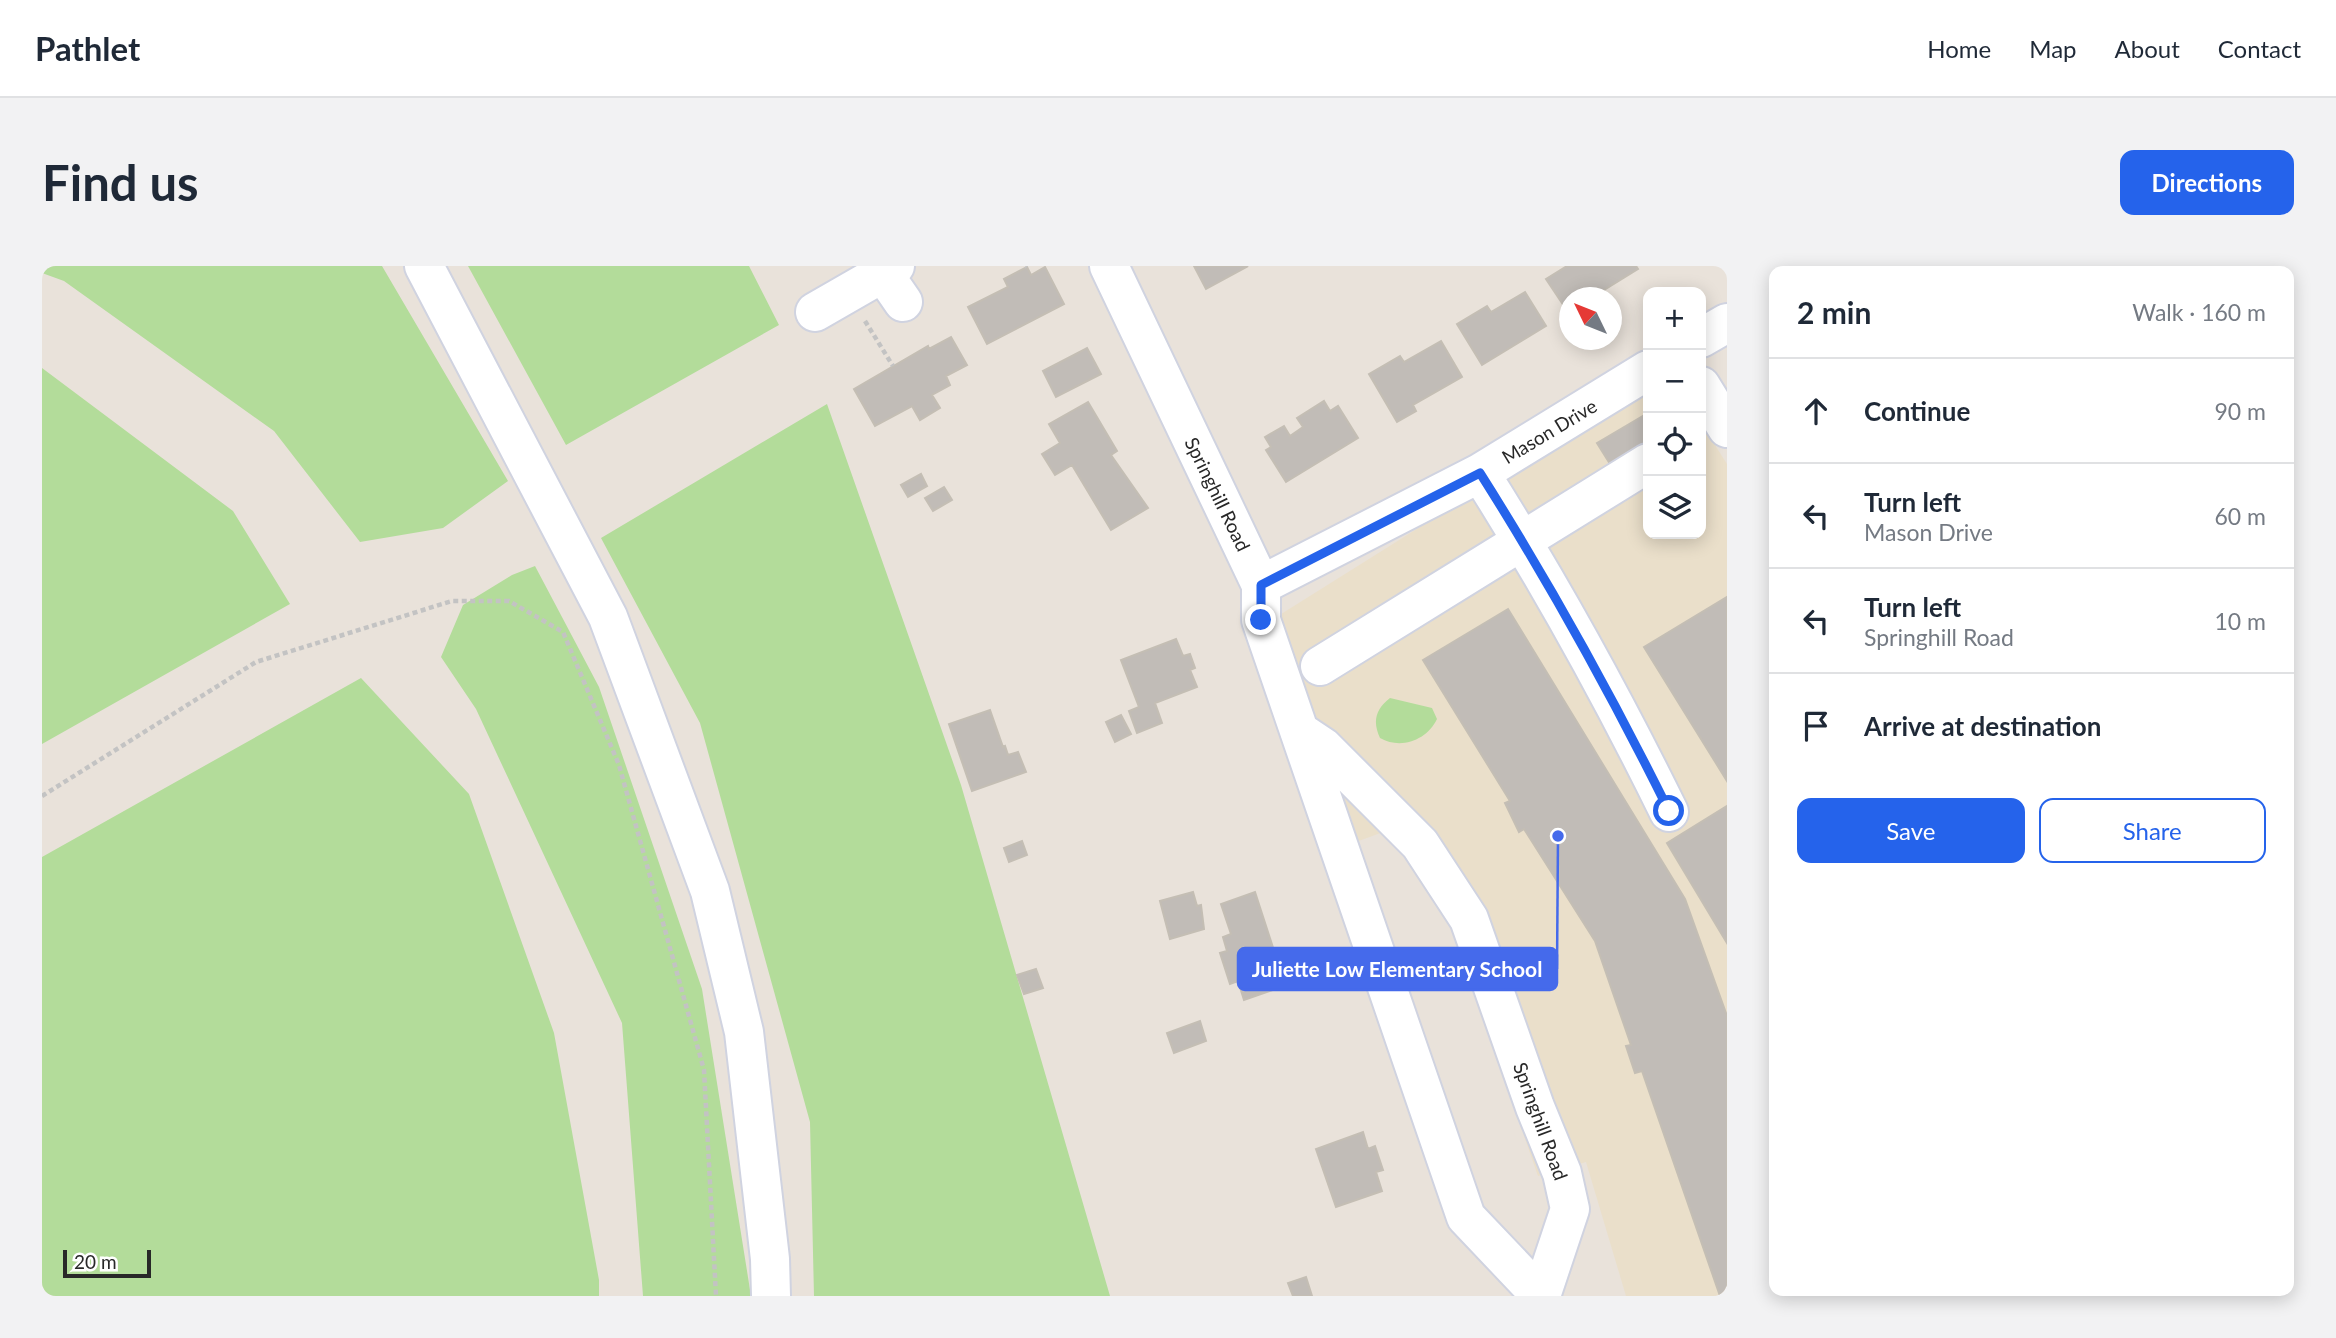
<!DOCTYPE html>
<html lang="en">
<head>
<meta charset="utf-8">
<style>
	:root { --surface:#fff; --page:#f2f2f3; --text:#1f2937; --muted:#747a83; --line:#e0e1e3; --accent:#2563eb }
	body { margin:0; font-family:Lato,sans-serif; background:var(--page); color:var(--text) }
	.controls { position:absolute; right:21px; top:21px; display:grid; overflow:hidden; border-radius:14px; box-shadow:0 4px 18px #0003 }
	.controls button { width:63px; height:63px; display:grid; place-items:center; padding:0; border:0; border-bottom:2px solid var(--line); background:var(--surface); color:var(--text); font:35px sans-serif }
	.compass { position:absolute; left:1517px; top:21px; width:63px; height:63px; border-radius:50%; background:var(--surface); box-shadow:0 4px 18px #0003; rotate:313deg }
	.scale { position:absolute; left:21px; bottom:18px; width:88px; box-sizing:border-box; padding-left:7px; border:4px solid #282828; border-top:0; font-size:19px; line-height:24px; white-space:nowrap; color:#282828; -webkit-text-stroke:5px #fff; paint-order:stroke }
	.stop { position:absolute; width:21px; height:21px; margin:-16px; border:5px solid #2563eb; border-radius:50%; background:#fff }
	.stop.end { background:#2563eb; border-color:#fff; box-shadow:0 2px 7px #0008 }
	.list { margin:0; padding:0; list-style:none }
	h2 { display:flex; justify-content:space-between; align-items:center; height:91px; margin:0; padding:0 28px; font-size:30px }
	h2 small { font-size:23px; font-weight:400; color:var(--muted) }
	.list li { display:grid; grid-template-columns:46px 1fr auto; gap:21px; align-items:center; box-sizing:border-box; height:105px; padding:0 28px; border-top:2px solid var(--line) }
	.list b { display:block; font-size:26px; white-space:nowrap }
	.list p { margin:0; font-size:23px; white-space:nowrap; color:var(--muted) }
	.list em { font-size:23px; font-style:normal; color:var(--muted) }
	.actions { display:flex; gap:14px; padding:21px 28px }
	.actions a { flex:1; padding:16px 0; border:2px solid var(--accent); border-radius:14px; text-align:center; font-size:24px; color:var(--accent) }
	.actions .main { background:var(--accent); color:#fff }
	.icon { flex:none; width:38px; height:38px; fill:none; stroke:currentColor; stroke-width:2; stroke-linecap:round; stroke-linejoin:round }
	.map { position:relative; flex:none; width:1685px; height:1030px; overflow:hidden; border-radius:14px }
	header { display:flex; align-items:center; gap:42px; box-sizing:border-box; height:98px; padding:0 35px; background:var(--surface); border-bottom:2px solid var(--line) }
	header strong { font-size:33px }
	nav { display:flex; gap:38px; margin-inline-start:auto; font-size:24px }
	.intro { display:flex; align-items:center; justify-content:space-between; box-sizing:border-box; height:168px; padding:0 42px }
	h1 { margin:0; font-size:49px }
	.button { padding:18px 32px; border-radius:14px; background:var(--accent); color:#fff; font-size:24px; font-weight:700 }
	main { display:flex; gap:42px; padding:0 42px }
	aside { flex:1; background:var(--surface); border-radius:14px; box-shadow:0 4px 18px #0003 }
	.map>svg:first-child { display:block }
</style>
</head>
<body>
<header>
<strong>Pathlet</strong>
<nav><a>Home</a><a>Map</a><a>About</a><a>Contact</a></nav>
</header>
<div class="intro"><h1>Find us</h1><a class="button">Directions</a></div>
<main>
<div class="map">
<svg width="1685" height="1030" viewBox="0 0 1685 1030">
	<rect width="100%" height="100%" fill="#e9e2da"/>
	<path fill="#eadfca" d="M1606,118V268H1659V157L1685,198V1030H1584L1544,896L1496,910L1404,647L1344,565L1314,576L1236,350Z"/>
	<path fill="#b3dc9a" d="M0,0H340L466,215L401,262L318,276L232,165L22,15L0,7Z
		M426,0H707L737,59L524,179Z
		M0,102L191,245L248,338L0,478Z
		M785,138L919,519L1068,1030H772L768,856L658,457L559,272Z
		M493,300L557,421L660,723L709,1030H601L580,757L434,443L399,391L421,339L470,309Z
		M319,412L427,528L512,767L557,1014V1030H0V591Z
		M1348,432L1390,442L1395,453C1385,474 1359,484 1338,472C1330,455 1334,443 1348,432Z"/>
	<path fill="#c1bcb7" stroke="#c4beb4" stroke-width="2" d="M1152,0H1206L1164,23Z
		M1525,0H1594L1596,3L1549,32H1528L1526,46L1504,13Z
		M985,1L989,9L1003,1L1022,38L945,78L926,41L966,21L962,13Z
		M1483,26L1504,60L1440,99L1415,58L1445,40L1449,46Z
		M909,71L925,99L904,110L908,119L890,129L898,142L878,154L870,140L833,160L812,123L886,80L887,83Z
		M1399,75L1420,111L1371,139L1374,145L1355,156L1327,108L1358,90L1362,96Z
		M1045,82L1059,108L1014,131L1001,105Z
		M1282,135L1288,145L1296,140L1316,172L1244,216L1224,184L1229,181L1223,171L1242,160L1248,170L1261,161L1255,152Z
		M1046,136L1075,185L1069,189L1106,242L1069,264L1030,199L1013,209L1000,188L1018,177L1007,158Z
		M1606,147V186L1573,206L1555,177Z
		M879,208L885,220L866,231L859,219Z
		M902,221L910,234L891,245L883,232Z
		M1685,331V515L1602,381Z
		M1466,343L1643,633L1685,750V1030H1678L1600,805L1593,807L1584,780L1589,779L1553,675L1482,563L1477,566L1463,537L1468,535L1381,394Z
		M1134,373L1141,390L1148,388L1153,402L1148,404L1155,421L1113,437L1120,457L1095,467L1087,445L1097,441L1079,394Z
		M948,444L961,481L963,480L966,489L976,486L984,506L930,525L907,458Z
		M1079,449L1089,468L1073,476L1064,456Z
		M1685,540V677L1625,577Z
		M980,575L985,589L967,596L962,582Z
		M1151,626L1155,640L1159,639L1162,663L1128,673L1118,635Z
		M1213,626L1235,694L1243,691L1251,717L1202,734L1196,715L1188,718L1178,687L1185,685L1181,671L1189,668L1179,638Z
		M994,703L1001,722L982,728L975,709Z
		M1158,755L1164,775L1132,787L1125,767Z
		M1321,866L1326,883L1333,880L1341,904L1334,906L1340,925L1294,941L1274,883Z
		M1264,1011L1270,1030H1251L1246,1017Z"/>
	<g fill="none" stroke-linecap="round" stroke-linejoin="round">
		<g stroke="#d0d3e0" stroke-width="42">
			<path id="minor" d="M382,0L566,351L668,625L702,766L728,993L729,1030
				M1067,0L1219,319V354L1424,951L1499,1030L1528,943L1520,907L1493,841L1427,653L1378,578L1281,481L1257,465
				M841,7L861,36
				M773,46L853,0
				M1659,72L1685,57
				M1659,120L1685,162
				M1438,207C1507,316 1570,430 1627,546
				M1219,319L1438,207L1606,104
				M1278,400L1606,197"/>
		</g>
		<path stroke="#c3c3c3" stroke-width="4.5" stroke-dasharray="5 3.5" stroke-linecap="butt" d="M984,0L985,1
			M823,55L851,100
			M0,530L214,396L410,335H467L521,366L577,499L662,804L674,1030"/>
		<use href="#minor" stroke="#fff" stroke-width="38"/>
	</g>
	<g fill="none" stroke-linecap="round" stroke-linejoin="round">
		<path stroke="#2563eb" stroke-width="9" d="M1219,354V319L1438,207C1507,316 1570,430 1627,545"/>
	</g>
	<g text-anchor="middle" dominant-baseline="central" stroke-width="6" stroke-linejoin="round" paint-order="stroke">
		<g font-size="19" fill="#282828" stroke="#fff">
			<text transform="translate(1507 165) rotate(-31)">Mason Drive</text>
			<text transform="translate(1176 228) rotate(64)">Springhill Road</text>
			<text transform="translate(1499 855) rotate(70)">Springhill Road</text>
		</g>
	</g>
	<path fill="none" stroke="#456aeb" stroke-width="2.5" d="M1516 570L1515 703"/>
	<circle fill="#456aeb" stroke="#fff" stroke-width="2.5" cx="1516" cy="570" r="7"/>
	<rect fill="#456aeb" stroke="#456aeb" stroke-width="2.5" x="1196" y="682" width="319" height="42" rx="7"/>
	<g font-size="21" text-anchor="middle" font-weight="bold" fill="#fff">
		<text x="1355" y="711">Juliette Low Elementary School</text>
	</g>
</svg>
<div class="controls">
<button>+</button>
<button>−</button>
<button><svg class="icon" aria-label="locate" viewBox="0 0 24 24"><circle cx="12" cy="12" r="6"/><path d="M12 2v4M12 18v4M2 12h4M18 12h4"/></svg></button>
<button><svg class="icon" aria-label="layers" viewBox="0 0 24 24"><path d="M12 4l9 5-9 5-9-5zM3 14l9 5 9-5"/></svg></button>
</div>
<svg class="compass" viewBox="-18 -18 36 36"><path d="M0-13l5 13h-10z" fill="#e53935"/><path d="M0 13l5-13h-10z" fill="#747a83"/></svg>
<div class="scale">20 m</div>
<div class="stop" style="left:1627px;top:545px"></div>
<div class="stop end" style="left:1219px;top:354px"></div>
</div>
<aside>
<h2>2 min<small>Walk · 160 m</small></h2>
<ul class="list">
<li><svg class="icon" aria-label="ahead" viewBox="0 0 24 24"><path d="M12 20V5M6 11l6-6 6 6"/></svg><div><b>Continue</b></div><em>90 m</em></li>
<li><svg class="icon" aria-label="left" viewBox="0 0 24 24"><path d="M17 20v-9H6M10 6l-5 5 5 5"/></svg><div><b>Turn left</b><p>Mason Drive</p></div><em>60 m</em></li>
<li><svg class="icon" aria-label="left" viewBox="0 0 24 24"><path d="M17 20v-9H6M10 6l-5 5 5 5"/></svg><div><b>Turn left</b><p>Springhill Road</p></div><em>10 m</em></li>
<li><svg class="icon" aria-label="arrive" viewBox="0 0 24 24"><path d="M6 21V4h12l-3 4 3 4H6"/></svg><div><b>Arrive at destination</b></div></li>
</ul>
<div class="actions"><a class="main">Save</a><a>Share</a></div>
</aside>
</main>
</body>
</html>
